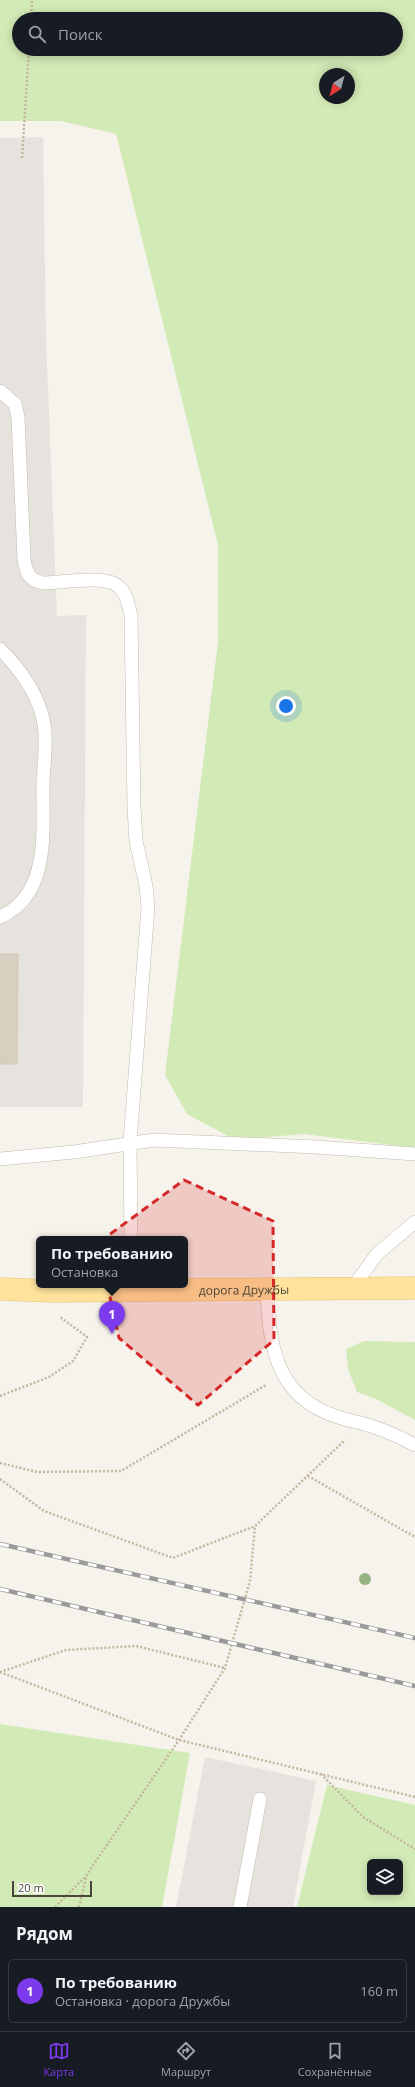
<!DOCTYPE html>
<html lang="ru">
<head>
<meta charset="utf-8">
<style>
	:root { --surface:#171b24; --page:#20242c; --text:#f1f3f6; --muted:#9ea1a6; --line:#363941; --accent:#7c3aed }
	body { margin:0; font-family:"Open Sans",sans-serif; background:var(--page); color:var(--text) }
	.controls { position:absolute; right:12px; bottom:12px; display:grid; overflow:hidden; border-radius:6px; box-shadow:0 2px 10px #0003 }
	.controls button { width:36px; height:36px; display:grid; place-items:center; padding:0; border:0; border-bottom:1px solid var(--line); background:var(--surface); color:var(--text); font:20px sans-serif }
	.compass { position:absolute; left:319px; top:68px; width:36px; height:36px; border-radius:50%; background:var(--surface); box-shadow:0 2px 10px #0003; rotate:216deg }
	.scale { position:absolute; left:12px; bottom:10px; width:80px; box-sizing:border-box; padding-left:4px; border:2px solid #4b4439; border-top:0; font-size:11px; line-height:14px; white-space:nowrap; color:#4b4439; -webkit-text-stroke:3px #fff; paint-order:stroke }
	.you { position:absolute; left:286px; top:706px; width:14px; height:14px; margin:-10px; border:3px solid #fff; border-radius:50%; background:#1a73e8; box-shadow:0 0 0 6px #1a73e833 }
	.badge { display:grid; place-items:center; width:26px; height:26px; border-radius:50%; background:var(--accent); color:#fff; font-size:13px; font-weight:700 }
	.pin { position:absolute; translate:-50% -33px; filter:drop-shadow(0 1px 2px #0008) }
	.pin::after { content:''; position:absolute; top:21px; width:14px; height:12px; background:inherit; clip-path:polygon(0 0,100% 0,50% 100%) }
	.popup { position:absolute; left:36px; top:1236px; width:152px; height:52px; box-sizing:border-box; display:grid; place-content:center; border-radius:6px; background:var(--surface); filter:drop-shadow(0 1px 3px #0005); font-size:13px; white-space:nowrap; color:var(--muted) }
	.popup b { font-size:15px; color:var(--text) }
	.popup::after { content:''; position:absolute; left:50%; top:100%; margin-left:-8px; border:8px solid transparent; border-top-color:var(--surface) }
	.list { margin:0; padding:0; list-style:none }
	h2 { display:flex; justify-content:space-between; align-items:center; height:52px; margin:0; padding:0 16px; font-size:17px }
	h2 small { font-size:13px; font-weight:400; color:var(--muted) }
	.list li { display:grid; grid-template-columns:26px 1fr auto; gap:12px; align-items:center; box-sizing:border-box; height:64px; margin:0 8px 8px; padding:0 8px; border:1px solid var(--line); border-radius:6px }
	.list b { display:block; font-size:15px; white-space:nowrap }
	.list p { margin:0; font-size:13px; white-space:nowrap; color:var(--muted) }
	.list em { font-size:13px; font-style:normal; color:var(--muted) }
	.icon { flex:none; width:22px; height:22px; fill:none; stroke:currentColor; stroke-width:2; stroke-linecap:round; stroke-linejoin:round }
	.map { position:relative; flex:none; width:415px; height:1907px; overflow:hidden }
	.search { position:absolute; background:var(--surface); box-shadow:0 2px 10px #0003; left:12px; right:12px; top:12px; height:44px; display:flex; align-items:center; gap:10px; box-sizing:border-box; padding:0 14px; border-radius:22px; color:var(--muted); font-size:15px }
	.sheet { height:124px; background:var(--surface) }
	nav { display:flex; justify-content:space-around; align-items:center; box-sizing:border-box; height:56px; border-top:1px solid var(--line); background:var(--surface); font-size:11px; color:var(--muted) }
	nav a { display:grid; justify-items:center; gap:2px }
	nav .on { color:var(--accent) }
	.map>svg:first-child { display:block }
</style>
</head>
<body>
<div class="map">
<svg width="415" height="1907" viewBox="0 0 415 1907">
	<rect width="100%" height="100%" fill="#f6f3ec"/>
	<path fill="#e6e2dd" d="M43,137L46,338L57,616L86,615L83,1107H0V138Z
		M205,1757L316,1781L293,1907H176Z"/>
	<path fill="#d2eab5" fill-rule="evenodd" d="M0,0H415V1148L304,1134L235,1140L187,1114L165,1075L218,641V545L116,134L61,121H0ZM19,19H396V49H19ZM325,74H349V98H325Z
		M364,1341L415,1342V1420L376,1399L357,1392L348,1369L346,1349Z
		M0,1724L190,1753L162,1907H0Z
		M327,1785L415,1805V1907H297ZM370,1862H400V1892H370Z"/>
	<path fill="#d8cfc1" stroke="#d3c7b4" d="M0,954H18L17,1064H0Z"/>
	<g fill="none" stroke-linecap="round" stroke-linejoin="round">
		<g stroke="#c2bbae" stroke-width="14">
			<path id="lane" d="M0,391L15,404L18,417L24,559C26,573 29,580 43,583C61,583 106,574 119,587C127,594 128,604 131,615L134,807L136,841L146,886L148,907L130,1142L131,1239
				M0,649C20,669 39,695 44,724C47,740 44,764 43,781C42,828 52,894 0,917
				M0,1159L74,1152L154,1140L316,1147L415,1154
				M353,1287L377,1254L415,1222
				M267,1289C269,1344 275,1396 335,1416C343,1419 352,1421 361,1423C380,1428 398,1436 415,1445
				M240,1907L260,1799"/>
		</g>
		<g stroke="#e6c16a" stroke-width="23">
			<g id="primary">
				<path id="s1" d="M0,1289L53,1291L415,1288"/>
			</g>
		</g>
		<path stroke="#c4b79f" stroke-width="2.5" stroke-dasharray="2 2" stroke-linecap="butt" d="M31,19L32,0
			M22,158L29,49
			M0,1396L49,1377L73,1361L87,1337L60,1317
			M0,1463L37,1472L121,1471L266,1385
			M308,1476L415,1537
			M0,1479L44,1511L173,1558L255,1526
			M0,1672L179,1740L415,1797
			M0,1672L66,1650L136,1646L225,1668
			M321,1774L363,1817L415,1849
			M55,1907L87,1875
			M79,1907L87,1874L179,1740L225,1668L250,1581L255,1526L345,1440"/>
		<use href="#lane" stroke="#fff" stroke-width="13"/>
		<use href="#primary" stroke="#ffe39c" stroke-width="22"/>
		<g stroke="#9a9a9a" stroke-width="4.5">
			<path id="rail" d="M0,1544L415,1638
				M0,1589L415,1686"/>
		</g>
		<use href="#rail" stroke="#fff" stroke-width="3" stroke-dasharray="9" stroke-linecap="butt"/>
	</g>
	<circle fill="#97b381" cx="365" cy="1579" r="6"/>
	<path fill="#d62828" fill-opacity="0.2" stroke="#d62828" stroke-width="3" stroke-dasharray="8 5" stroke-linejoin="round" d="M184,1180L273,1221L274,1340L198,1405L119,1338L98,1243Z"/>
	<g text-anchor="middle" dominant-baseline="central" stroke-width="3" stroke-linejoin="round" paint-order="stroke">
		<g font-size="12" fill="#4b4439" stroke="#fff">
			<text stroke="none"><textPath href="#s1" startOffset="244">дорога Дружбы</textPath></text>
		</g>
	</g>
</svg>
<div class="controls">
<button><svg class="icon" aria-label="layers" viewBox="0 0 24 24"><path d="M12 4l9 5-9 5-9-5zM3 14l9 5 9-5"/></svg></button>
</div>
<svg class="compass" viewBox="-18 -18 36 36"><path d="M0-13l5 13h-10z" fill="#e53935"/><path d="M0 13l5-13h-10z" fill="#9ea1a6"/></svg>
<div class="scale">20 m</div>
<div class="you"></div>
<div class="pin badge" style="left:112px;top:1334px">1</div>
<div class="popup"><b>По требованию</b>Остановка</div>
<div class="search"><svg class="icon" aria-label="search" viewBox="0 0 24 24"><circle cx="10" cy="10" r="6"/><path d="M15 15l6 6"/></svg>Поиск</div>
</div>
<section class="sheet">
<h2>Рядом<small></small></h2>
<ul class="list">
<li><span class="badge">1</span><div><b>По требованию</b><p>Остановка · дорога Дружбы</p></div><em>160 m</em></li>
</ul>
</section>
<nav>
<a class="on"><svg class="icon" aria-label="map" viewBox="0 0 24 24"><path d="M3 6l6-2 6 2 6-2v14l-6 2-6-2-6 2zM9 4v14M15 6v14"/></svg>Карта</a>
<a><svg class="icon" aria-label="directions" viewBox="0 0 24 24"><path d="M12 3l9 9-9 9-9-9zM9 14v-3h6M13 9l2 2-2 2"/></svg>Маршрут</a>
<a><svg class="icon" aria-label="saved" viewBox="0 0 24 24"><path d="M7 4h10v16l-5-4-5 4z"/></svg>Сохранённые</a>
</nav>
</body>
</html>
